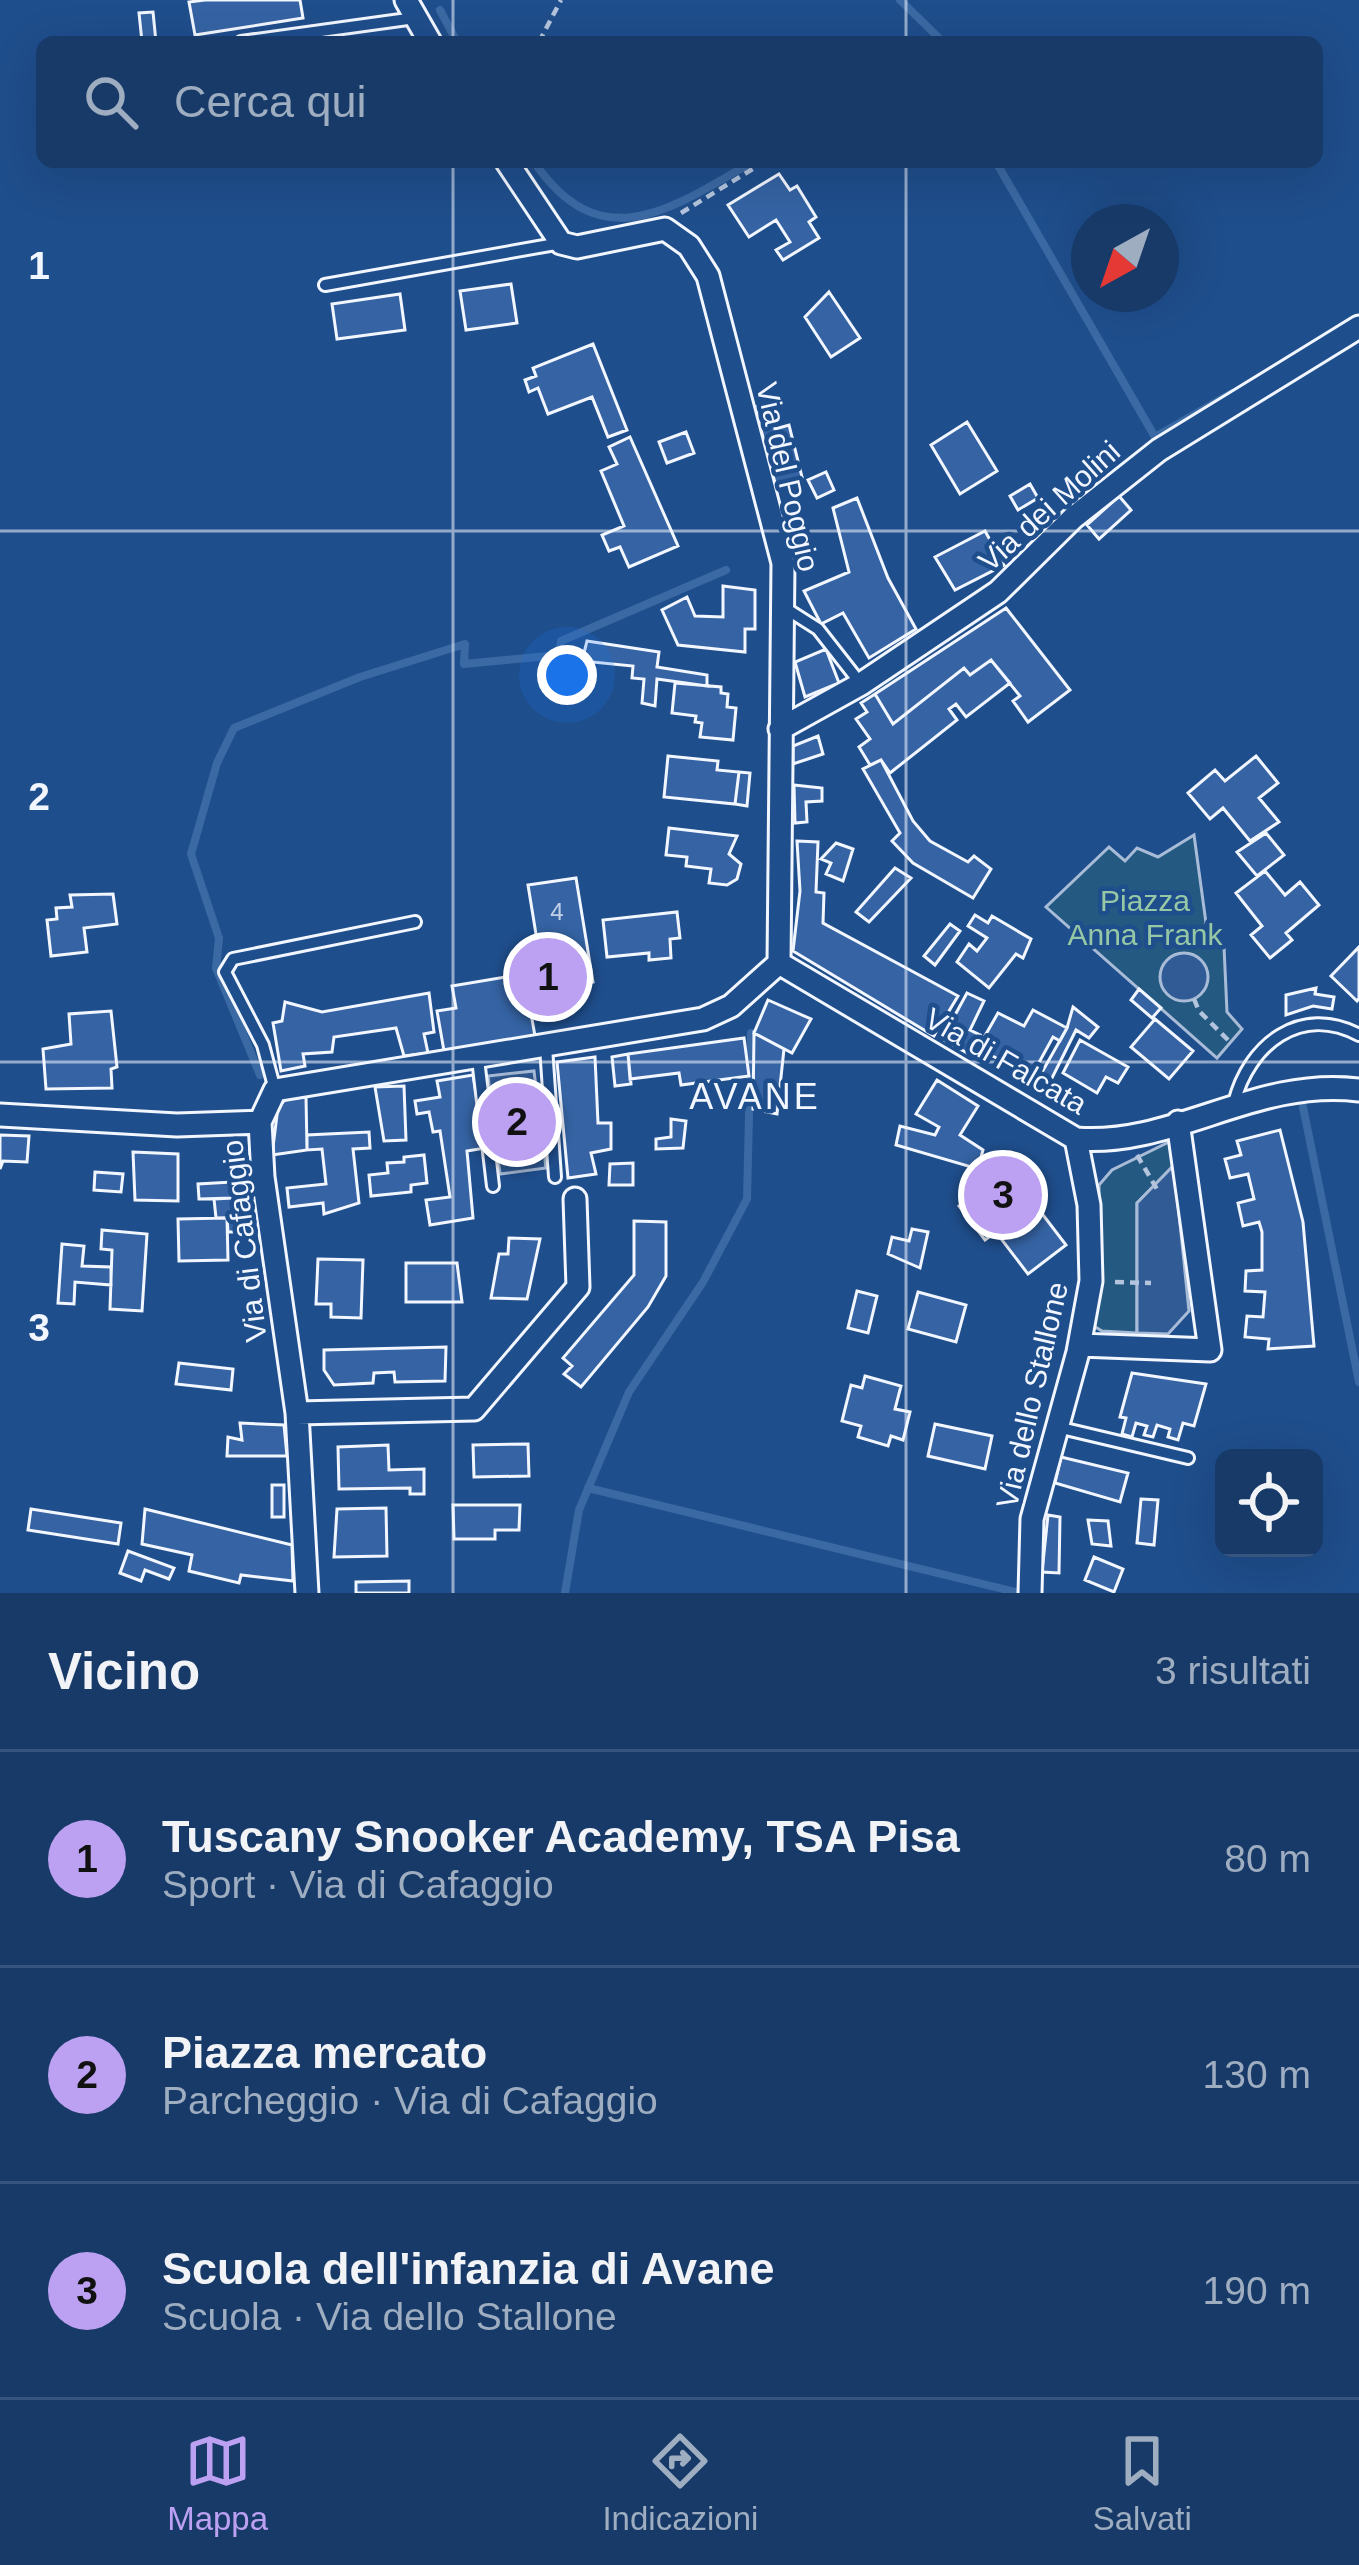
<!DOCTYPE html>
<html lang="it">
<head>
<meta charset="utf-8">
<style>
	:root { --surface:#173a69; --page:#20416f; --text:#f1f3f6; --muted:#9eadc0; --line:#36547d; --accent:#bca0f2 }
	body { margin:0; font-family:Arial,sans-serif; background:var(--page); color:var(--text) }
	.controls { position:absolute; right:36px; bottom:36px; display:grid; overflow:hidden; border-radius:18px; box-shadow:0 12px 48px #0002 }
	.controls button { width:108px; height:108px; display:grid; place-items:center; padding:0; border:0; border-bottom:3px solid var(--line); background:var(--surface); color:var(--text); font:60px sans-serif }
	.compass { position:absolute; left:1071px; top:204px; width:108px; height:108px; border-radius:50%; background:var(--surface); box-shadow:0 12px 48px #0002; rotate:220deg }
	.you { position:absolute; left:567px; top:675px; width:42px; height:42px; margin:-30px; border:9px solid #fff; border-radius:50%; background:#1a73e8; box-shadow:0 0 0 18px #1a73e833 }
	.badge { display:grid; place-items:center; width:78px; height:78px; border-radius:50%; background:var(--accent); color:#111; font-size:39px; font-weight:700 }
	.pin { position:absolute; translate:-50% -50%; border:6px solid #fff; box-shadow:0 3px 12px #0006 }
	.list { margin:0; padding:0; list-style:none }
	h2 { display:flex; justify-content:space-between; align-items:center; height:156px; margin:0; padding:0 48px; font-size:51px }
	h2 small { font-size:39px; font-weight:400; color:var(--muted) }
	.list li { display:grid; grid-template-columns:78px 1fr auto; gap:36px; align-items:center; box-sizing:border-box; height:216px; padding:0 48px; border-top:3px solid var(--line) }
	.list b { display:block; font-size:45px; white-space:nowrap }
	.list p { margin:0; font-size:39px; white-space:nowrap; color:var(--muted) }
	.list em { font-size:39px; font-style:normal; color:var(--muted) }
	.icon { flex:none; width:66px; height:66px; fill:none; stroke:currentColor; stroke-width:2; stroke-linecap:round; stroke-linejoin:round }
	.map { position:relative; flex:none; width:1359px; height:1593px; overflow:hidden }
	.search { position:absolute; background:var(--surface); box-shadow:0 12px 48px #0002; left:36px; right:36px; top:36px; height:132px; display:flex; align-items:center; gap:30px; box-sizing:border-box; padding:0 42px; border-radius:18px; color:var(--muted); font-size:45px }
	.sheet { height:804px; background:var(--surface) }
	nav { display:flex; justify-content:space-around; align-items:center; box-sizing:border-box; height:168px; border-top:3px solid var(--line); background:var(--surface); font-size:33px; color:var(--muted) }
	nav a { display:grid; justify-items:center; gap:6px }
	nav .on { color:var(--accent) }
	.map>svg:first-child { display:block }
</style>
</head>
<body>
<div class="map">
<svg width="1359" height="1593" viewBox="0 0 1359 1593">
	<rect width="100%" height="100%" fill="#1f4e8c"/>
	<path fill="#245a82" stroke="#a8bbd7" stroke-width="3" d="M1194,835L1206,923L1224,947L1227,1012L1242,1029L1217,1058L1046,907L1109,847L1125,861L1137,848L1158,857Z
		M1171,1141L1174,1165L1137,1203V1333L1102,1331L1092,1325L1100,1282L1099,1185L1112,1170Z"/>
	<path fill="#305b95" stroke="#a8bbd7" stroke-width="3" d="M1160 977a24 24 0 1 1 48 0a24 24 0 1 1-48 0Z
		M534,1071L546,1168L500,1174L488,1076Z
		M1174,1165L1189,1311L1168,1334L1137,1333V1203Z"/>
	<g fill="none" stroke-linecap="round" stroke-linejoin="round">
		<path stroke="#3b69a3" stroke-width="8" d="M900,0L943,42
			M440,10L457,42
			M534,162C601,259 670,210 752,162
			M996,162L1155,437L1232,393
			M260,1075L216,968L219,938L191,854L217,763L234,728L360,677L465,644L464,664L559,655L561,641L726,570
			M1303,1107L1359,1382
			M588,1488L1020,1593
			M565,1593L579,1510L629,1392L703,1282L747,1199L751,1033"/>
	</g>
	<path fill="#3563a3" stroke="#f2f6ff" stroke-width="3" d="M205,0H300L303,18L195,35L189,2Z
		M153,12L156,42H142L139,13Z
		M779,174L790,190L797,186L816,217L809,222L819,238L783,260L776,250L790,242L776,220L749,237L728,205Z
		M511,284L517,323L466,330L460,291Z
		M829,292L860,338L831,357L805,317Z
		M400,294L405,330L337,339L332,304Z
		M593,344L627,430L608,437L592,397L548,414L538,388L529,392L525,380L536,376L533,368Z
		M770,404L775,429L789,425L802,477L775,483L755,407Z
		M967,422L997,471L960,494L931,445Z
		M686,432L694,453L667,463L659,442Z
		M630,437L678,546L629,567L620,547L609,551L602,535L624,526L601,471L617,464L609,447Z
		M826,472L834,490L817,498L808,480Z
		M1030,484L1038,498L1018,510L1010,496Z
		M1119,496L1131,510L1099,539L1087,525Z
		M857,498L888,578L916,629L869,658L843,613L821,624L804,591L849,572L833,508Z
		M985,531L1004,565L955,590L935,557Z
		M723,586L755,590V629H745V652L678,645L662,610L687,597L695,616L723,617Z
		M1006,608L1070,690L1028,722L1013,701L1020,696L991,660L970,675L964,668L893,724L875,694Z
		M587,641L659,652L657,667L707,675V686L657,679L655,706L642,703L644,679L632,678L633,666L582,661Z
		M826,649L839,683L805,697L795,662Z
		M991,660L1010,683L966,717L956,704L949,709L957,720L890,773L881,760L870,765L859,747L870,739L856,719L867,712L861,703L875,694L893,724L964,668L970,675Z
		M675,683L721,687V693L728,694L727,707L736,708L733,740L700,737L702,723L695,722L696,716L672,713Z
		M818,736L823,754L793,764V746Z
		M668,756L718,761L717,770L739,772L735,804L664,797Z
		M1256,756L1278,783L1259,798L1279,822L1250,841L1223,808L1210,819L1188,793L1215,770L1225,781Z
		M881,760L913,821L930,841L968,862L974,856L991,869L973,898L913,863L892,841L900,833L863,769Z
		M739,772L750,773L747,806L735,804Z
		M794,785L822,788V801L806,802L807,822L795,823Z
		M669,828L737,836L729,854L741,864L737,879L727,885L709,883L711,869L686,866L687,857L666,855Z
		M1266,833L1284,855L1257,876L1237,852Z
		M797,841L818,842L816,892L824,893L823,923L958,996L934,1036L793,951L800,891Z
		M836,843L853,849L843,881L826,874L831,863L821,859Z
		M895,868L911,878L869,922L856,912Z
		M1265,871L1285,895L1300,882L1319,905L1286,933L1292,940L1270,958L1251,935L1262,926L1236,893Z
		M576,878L593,982L527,992L524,974L542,971L528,885Z
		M113,894L117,924L84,928L87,952L51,956L47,920L57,919L56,908L72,907L70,895Z
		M677,912L680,938L670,939L671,958L649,960V953L607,957L603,920Z
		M975,915L988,923L992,916L1031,939L1023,958L1016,954L989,988L957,962L969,944L977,951L987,938L968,926Z
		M950,924L960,931L935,965L924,956Z
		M1359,947V998L1357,1001L1331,976Z
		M524,974L535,1036L444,1051L437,1011L456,1008L452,986Z
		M1316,988L1315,994L1334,997L1332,1009L1313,1006L1286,1015V995Z
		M1139,989L1161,1008L1152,1018L1131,1000Z
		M429,993L434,1032L424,1034L428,1053L404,1056L396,1028L334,1037L332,1052L303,1054L305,1066L281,1071L273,1023L282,1021L285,1002L322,1012Z
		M967,993L984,1001L970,1030L980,1035L969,1054L942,1039Z
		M768,1000L811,1019L792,1053L754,1033Z
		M1073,1007L1098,1027L1089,1038L1076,1030L1043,1096L1032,1090L1067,1028Z
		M1033,1010L1067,1028L1060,1041L1053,1037L1031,1077L978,1048L998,1013L1024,1026Z
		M111,1011L117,1067L111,1069L112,1088L46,1089L43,1049L71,1044L69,1014Z
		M1155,1019L1193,1051L1169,1079L1131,1047Z
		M754,1033L784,1049L777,1114L753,1109Z
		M744,1038L749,1076L681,1085L679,1073L630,1079L628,1054Z
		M1080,1040L1128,1067L1118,1083L1106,1077L1097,1093L1063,1073Z
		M628,1054L631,1084L615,1086L612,1057Z
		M595,1057L598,1123H611V1149L591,1153L596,1174L568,1178L557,1062Z
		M473,1075L485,1148L467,1151L473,1218L430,1225L426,1200L450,1197L440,1131L433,1132L429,1112L417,1114L415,1101L440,1097L437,1081Z
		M937,1080L978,1106L960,1135L983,1150L978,1169L896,1145L900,1126L935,1135L939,1127L916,1114Z
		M404,1086L406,1140L384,1141L375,1087Z
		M306,1097L307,1150L272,1155L278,1107L286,1099Z
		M671,1119L686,1121L683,1148L656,1149V1139L671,1137Z
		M1280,1130L1303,1222L1314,1346L1268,1349L1269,1339L1245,1337L1247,1316L1263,1317L1265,1292L1245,1291L1246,1271L1262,1270V1232L1259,1222L1243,1226L1238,1203L1254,1199L1248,1174L1230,1178L1225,1159L1241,1155L1237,1141Z
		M369,1132L370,1148L353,1149L359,1203L324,1214L323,1203L289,1207L287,1188L326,1184L322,1149L307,1150V1135Z
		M0,1135L29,1136L27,1162L3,1161L0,1169Z
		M133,1152L178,1154V1201L135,1200Z
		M424,1155L427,1183L411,1185V1192L371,1196L369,1175L388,1173L387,1163L404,1162V1157Z
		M633,1163V1185H609L610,1164Z
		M1008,1169L1066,1245L1028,1274L996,1232L985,1240L959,1206Z
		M95,1172L123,1174L121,1192L94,1190Z
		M246,1172L247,1197L233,1198L231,1173Z
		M232,1182L233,1198L199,1199L198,1184Z
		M233,1198L236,1232H228L227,1218H216L214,1199Z
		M227,1218L228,1260L179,1261L178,1219Z
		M634,1221L666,1222V1276L648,1307L581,1387L564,1374L572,1366L563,1358L634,1275Z
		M912,1229L928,1232L920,1268L888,1254L892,1237L909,1241Z
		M102,1230L147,1234L142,1311L110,1309L112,1250L101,1249Z
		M509,1238L540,1239L527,1299L491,1298L499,1254H508Z
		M62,1244L84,1246L82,1266L111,1267V1285L75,1282L74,1304L58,1303Z
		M318,1259L363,1260L361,1318L331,1317V1304H316Z
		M406,1263H457L462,1302H406Z
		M857,1291L877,1296L868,1333L848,1328Z
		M918,1292L966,1305L956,1342L908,1329Z
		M446,1347L445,1381L395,1382L394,1372L374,1373L373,1383L334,1385L324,1370V1350Z
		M179,1363L233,1369L231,1390L176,1384Z
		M1132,1373L1206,1384L1194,1426L1183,1423L1178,1440L1168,1437L1170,1429L1157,1425L1153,1437L1144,1435L1147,1426L1136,1423L1132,1437L1122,1434L1126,1418L1120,1417Z
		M865,1376L901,1386L895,1409L910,1412L903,1440L891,1436L888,1446L858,1437L861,1426L842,1421L851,1385L862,1388Z
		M240,1423L284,1425L287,1456H227L228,1437L242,1440Z
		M935,1424L992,1436L985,1469L928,1456Z
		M528,1444L529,1476L474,1477L473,1445Z
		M388,1445L389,1470L424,1469V1494H410V1488L339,1489L338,1447Z
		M1061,1457L1128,1473L1120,1502L1055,1483Z
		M272,1485H284V1517H272Z
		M1141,1499L1158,1500L1154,1545L1137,1543Z
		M453,1505H520L519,1530H495V1539H454Z
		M386,1508L387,1556L334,1557L337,1509Z
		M31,1509L121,1523L118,1544L28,1530Z
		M145,1509L292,1545L293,1581L241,1575L239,1583L189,1571L192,1555L142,1544Z
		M1048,1515L1060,1517L1059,1573L1042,1572Z
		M1088,1520L1108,1521L1111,1546L1092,1544Z
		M128,1551L174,1568L169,1579L145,1570L141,1581L120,1573Z
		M1094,1557L1123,1569L1114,1592L1085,1580Z
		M409,1581V1593H356V1582Z"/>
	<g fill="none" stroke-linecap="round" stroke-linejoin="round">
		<g stroke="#f2f6ff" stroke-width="16">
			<path id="lane" d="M241,42L415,18
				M325,285L561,243
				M785,608L818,629L861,684
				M546,1047L555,1177
				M478,1059L493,1186
				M275,1090L263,1045L225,972L233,959L415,922
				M1234,1103C1249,1044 1301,1004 1359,1035
				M1057,1427L1188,1458"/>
		</g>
		<g stroke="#f2f6ff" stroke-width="27">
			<path id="street" d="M406,0L430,42
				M507,162L561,243L577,247L665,229L689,246L708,276L783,563L779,963
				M780,729L861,684L998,592L1073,518L1159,450L1359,327
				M779,963L1076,1139C1174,1147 1255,1077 1359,1090
				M0,1115L177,1125L260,1122
				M1080,1345L1210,1350L1178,1122
				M297,1413L474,1409L578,1287L575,1199
				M307,1593L297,1413L263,1177L260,1122L275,1090L703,1019L731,1006L779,963
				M1030,1593L1032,1519L1078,1352L1091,1281L1089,1205L1076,1139"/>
		</g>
		<path stroke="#b3c4dc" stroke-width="4.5" stroke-dasharray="9 6" stroke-linecap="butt" d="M539,42L561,0
			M681,213L764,162
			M1194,999L1199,1011L1230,1042
			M1137,1155L1158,1191
			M1115,1282L1151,1283"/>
		<use href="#lane" stroke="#1f4e8c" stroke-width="10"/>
		<use href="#street" stroke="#1f4e8c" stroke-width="21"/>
	</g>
	<path fill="none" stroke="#f2f6ff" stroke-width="3" stroke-opacity="0.55" d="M453,0V42M906,0V42M453,162V1593M906,162V1593M0,531H1359M0,1062H1359"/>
	<g text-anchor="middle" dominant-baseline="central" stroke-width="9" stroke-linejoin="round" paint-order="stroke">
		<g font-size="24" fill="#c3d1e8">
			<text x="557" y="911">4</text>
		</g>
		<g font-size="30" fill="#f2f6ff" stroke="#1f4e8c">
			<text transform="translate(788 477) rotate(77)">Via del Poggio</text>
			<text transform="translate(1049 506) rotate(-42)">Via dei Molini</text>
			<text transform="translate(1006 1061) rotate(30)">Via di Falcata</text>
			<text transform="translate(244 1241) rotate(-97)">Via di Cafaggio</text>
			<text transform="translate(1032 1395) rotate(-77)">Via dello Stallone</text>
		</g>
		<g font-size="30" fill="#97c8a6" stroke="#1f4e8c">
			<text x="1145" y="900">Piazza<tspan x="1145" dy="34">Anna Frank</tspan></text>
		</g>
		<g font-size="36" letter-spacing="3" fill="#f2f6ff" stroke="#1f4e8c">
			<text x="755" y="1096">AVANE</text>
		</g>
	</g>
	<g font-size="39" text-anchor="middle" font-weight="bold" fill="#f2f6ff" stroke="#1f4e8c" stroke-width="9" stroke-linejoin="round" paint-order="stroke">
		<text x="39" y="279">1</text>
		<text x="39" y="810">2</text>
		<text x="39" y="1341">3</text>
	</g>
</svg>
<div class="controls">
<button><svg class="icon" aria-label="locate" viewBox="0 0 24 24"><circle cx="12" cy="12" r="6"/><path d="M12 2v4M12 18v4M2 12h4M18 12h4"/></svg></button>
</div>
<svg class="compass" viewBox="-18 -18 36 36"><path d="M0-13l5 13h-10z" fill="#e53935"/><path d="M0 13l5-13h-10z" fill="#9eadc0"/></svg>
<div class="you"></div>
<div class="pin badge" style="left:548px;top:977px">1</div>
<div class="pin badge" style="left:517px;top:1122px">2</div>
<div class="pin badge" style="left:1003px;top:1195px">3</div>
<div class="search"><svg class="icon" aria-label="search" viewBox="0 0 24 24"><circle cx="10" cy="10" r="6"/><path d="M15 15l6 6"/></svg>Cerca qui</div>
</div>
<section class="sheet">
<h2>Vicino<small>3 risultati</small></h2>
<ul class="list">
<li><span class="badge">1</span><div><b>Tuscany Snooker Academy, TSA Pisa</b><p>Sport · Via di Cafaggio</p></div><em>80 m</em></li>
<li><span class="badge">2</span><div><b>Piazza mercato</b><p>Parcheggio · Via di Cafaggio</p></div><em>130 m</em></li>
<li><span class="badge">3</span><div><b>Scuola dell'infanzia di Avane</b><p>Scuola · Via dello Stallone</p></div><em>190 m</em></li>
</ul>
</section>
<nav>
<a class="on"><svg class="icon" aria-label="map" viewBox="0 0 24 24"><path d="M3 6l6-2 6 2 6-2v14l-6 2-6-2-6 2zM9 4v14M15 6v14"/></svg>Mappa</a>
<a><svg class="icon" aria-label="directions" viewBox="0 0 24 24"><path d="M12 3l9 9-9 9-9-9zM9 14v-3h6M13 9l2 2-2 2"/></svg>Indicazioni</a>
<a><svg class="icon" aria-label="saved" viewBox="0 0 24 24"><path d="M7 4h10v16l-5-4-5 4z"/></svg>Salvati</a>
</nav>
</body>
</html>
